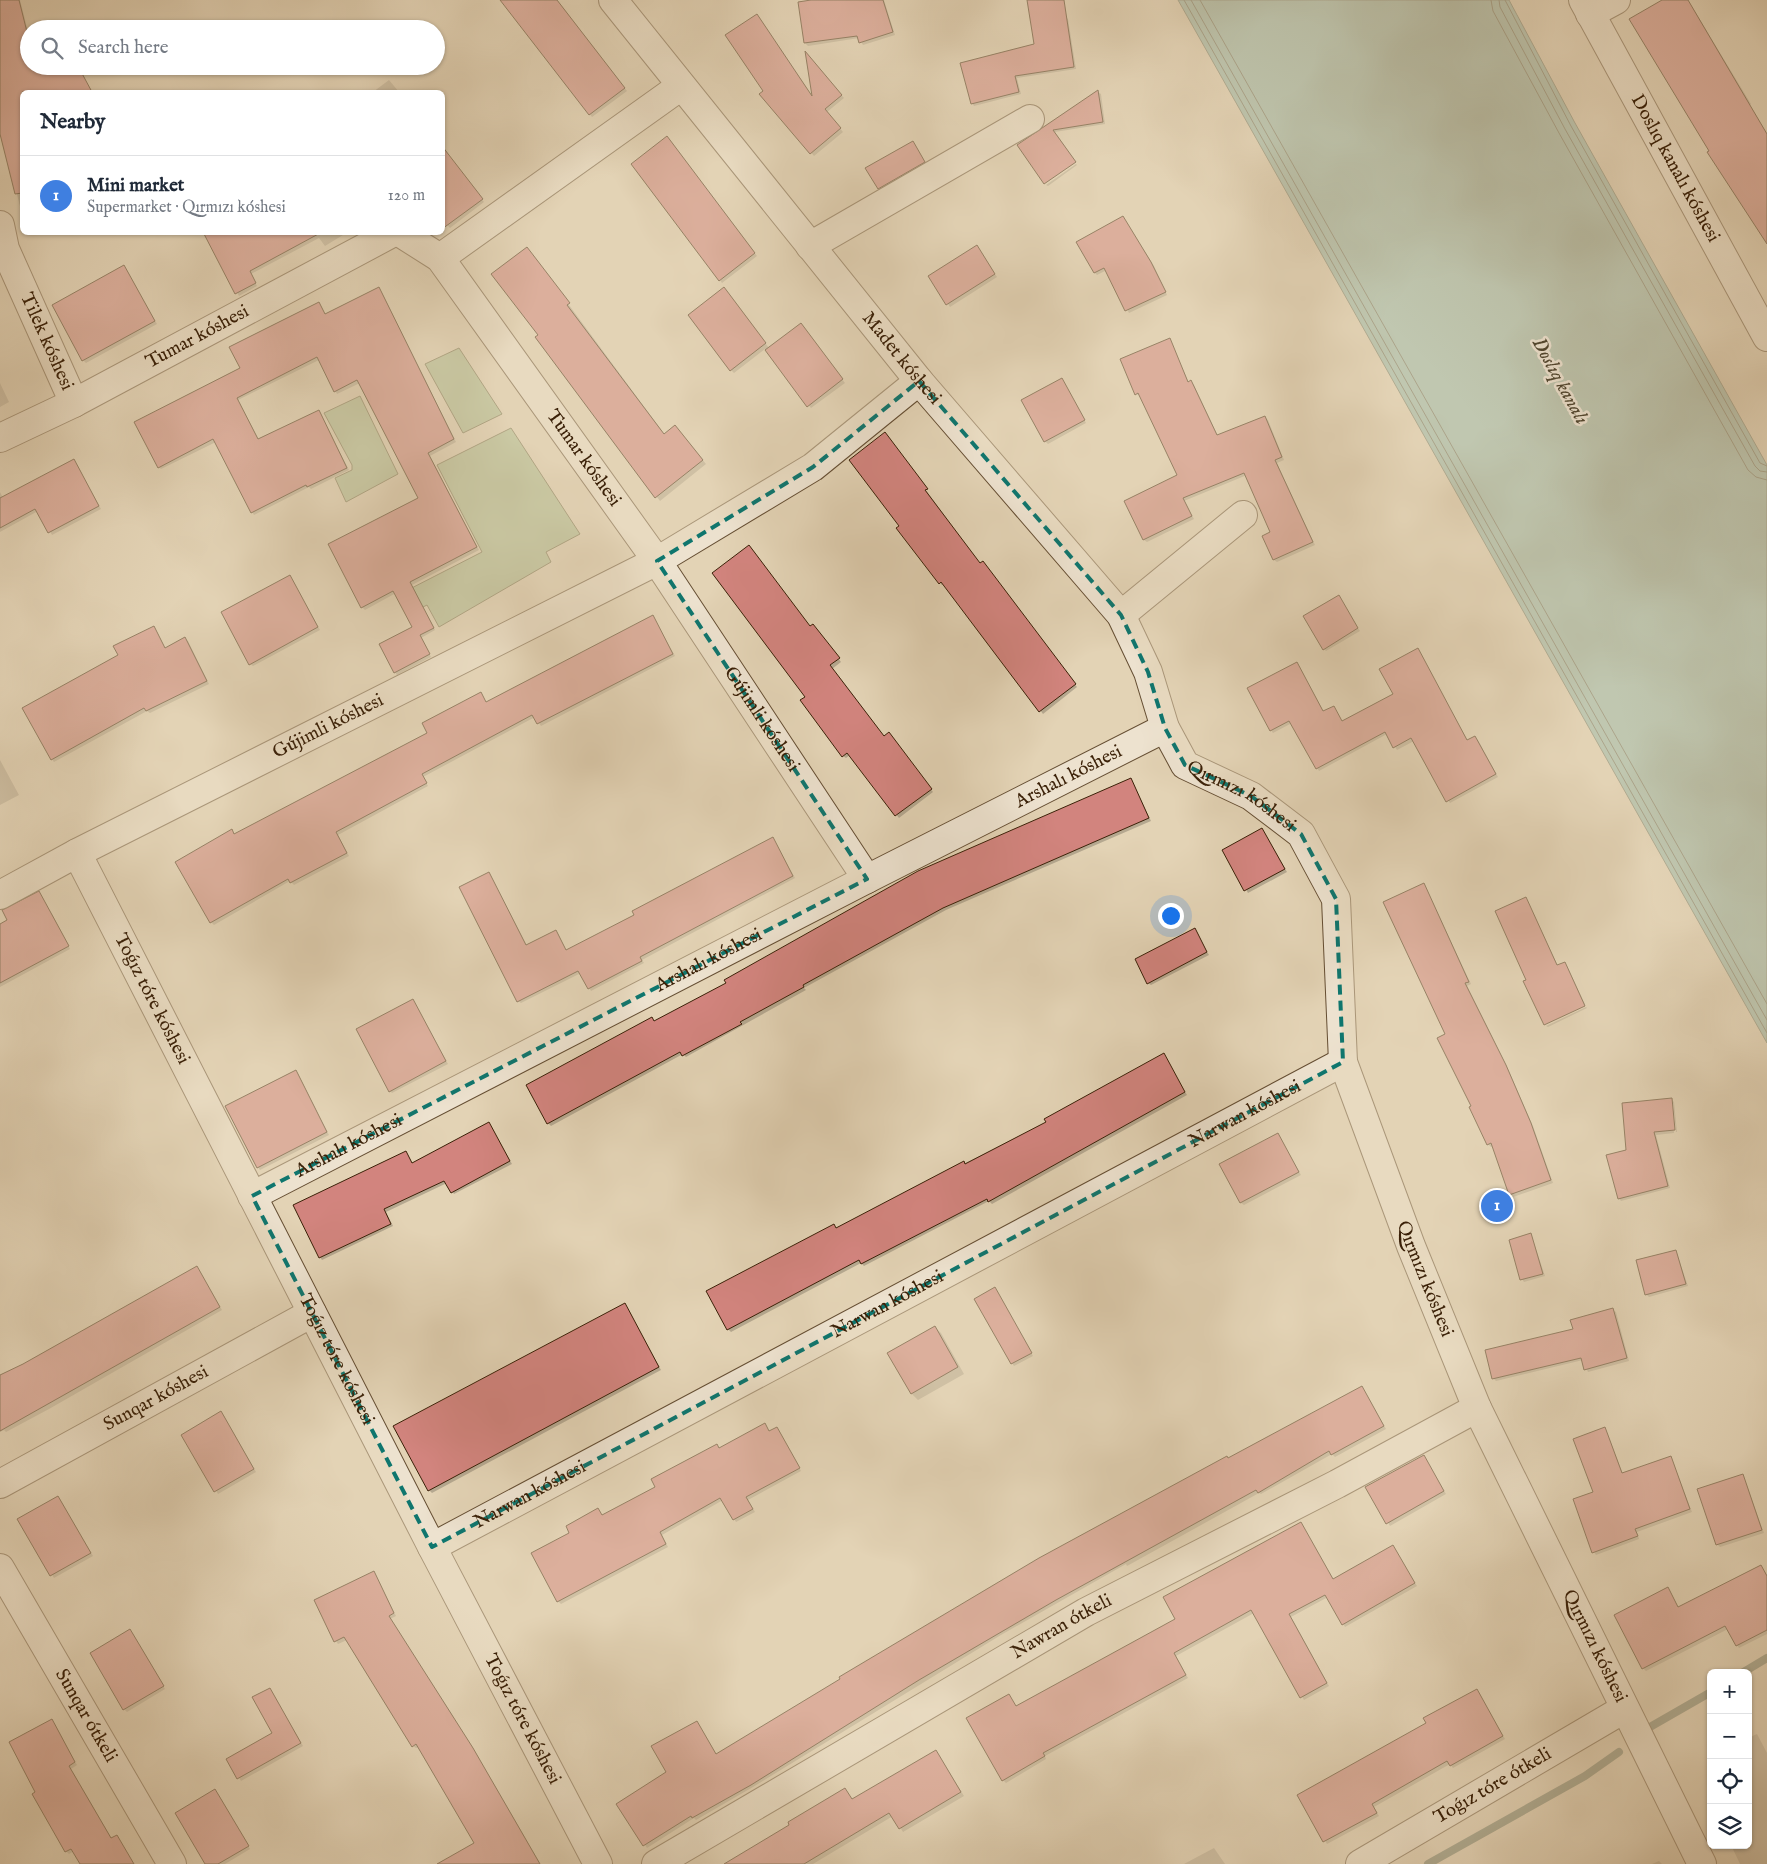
<!DOCTYPE html>
<html lang="en">
<head>
<meta charset="utf-8">
<style>
	:root { --surface:#fff; --page:#f2f2f3; --text:#1f2937; --muted:#747a83; --line:#e0e1e3; --accent:#2563eb }
	body { margin:0; font-family:"IM FELL English",serif; background:var(--page); color:var(--text) }
	.controls { position:absolute; right:15px; bottom:15px; display:grid; overflow:hidden; border-radius:8px; box-shadow:0 1px 4px #0004 }
	.controls button { width:45px; height:45px; display:grid; place-items:center; padding:0; border:0; border-bottom:1px solid var(--line); background:var(--surface); color:var(--text); font:25px sans-serif }
	.you { position:absolute; left:1170px; top:915px; width:18px; height:18px; margin:-12px; border:4px solid #fff; border-radius:50%; background:#1a73e8; box-shadow:0 0 0 8px #1a73e833 }
	.badge { display:grid; place-items:center; width:32px; height:32px; border-radius:50%; background:var(--accent); color:#fff; font-size:16px; font-weight:700 }
	.pin { position:absolute; translate:-50% -50%; border:2px solid #fff; box-shadow:0 1px 5px #0006 }
	.list { margin:0; padding:0; list-style:none }
	h2 { display:flex; justify-content:space-between; align-items:center; height:65px; margin:0; padding:0 20px; font-size:21px }
	h2 small { font-size:16px; font-weight:400; color:var(--muted) }
	.list li { display:grid; grid-template-columns:32px 1fr auto; gap:15px; align-items:center; box-sizing:border-box; height:80px; padding:0 20px; border-top:1px solid var(--line) }
	.list b { display:block; font-size:19px; white-space:nowrap }
	.list p { margin:0; font-size:16px; white-space:nowrap; color:var(--muted) }
	.list em { font-size:16px; font-style:normal; color:var(--muted) }
	.icon { flex:none; width:28px; height:28px; fill:none; stroke:currentColor; stroke-width:2; stroke-linecap:round; stroke-linejoin:round }
	.map { position:relative; flex:none; width:1767px; height:1864px; overflow:hidden }
	.search { position:absolute; background:var(--surface); box-shadow:0 1px 4px #0004; left:20px; top:20px; width:425px; height:55px; display:flex; align-items:center; gap:12px; box-sizing:border-box; padding:0 18px; border-radius:28px; color:var(--muted); font-size:19px }
	.panel { position:absolute; background:var(--surface); box-shadow:0 1px 4px #0004; left:20px; top:90px; width:425px; height:145px; border-radius:8px }
	.map>svg:first-child { display:block }
</style>
</head>
<body>
<div class="map">
<svg width="1767" height="1864" viewBox="0 0 1767 1864">
	<rect width="100%" height="100%" fill="#e3d3b5"/>
	<filter id="stains"><feTurbulence type="fractalNoise" baseFrequency=".004" numOctaves="4"/><feColorMatrix values="0 0 0 0 .2 0 0 0 0 .09 0 0 0 0 .02 0 0 0 .5 -.17"/></filter>
	<radialGradient id="worn" r=".72"><stop offset=".6" stop-color="#630" stop-opacity="0"/><stop offset="1" stop-color="#630" stop-opacity=".3"/></radialGradient>
	<path fill="#aebe92" stroke="#74704d" d="M459,348L502,414L463,433L425,364Z
		M360,396L398,474L346,502L335,478L352,470V465L324,413Z
		M511,428L580,534L546,552L551,562L439,627L427,605L411,613L400,594L482,552L437,465Z"/>
	<path fill="#96b8aa" stroke="#727c69" d="M1178,0H1509L1575,123L1767,465V1043Z"/>
	<path fill="#0003" d="M0,0H20L29,35V66H78L92,92H22V214L0,128Z
		M502,0H557L627,91L592,117Z
		M820,0H884L895,35L863,45L859,38L808,46L805,43Z
		M1029,0H1045L1068,19L1076,69L1017,78L1021,94L974,106L972,103L1036,45Z
		M1664,0H1688L1751,104L1749,106L1767,134V244L1709,153L1711,151Z
		M807,55L844,98L827,112L843,132L814,156L761,94L813,99Z
		M389,80L399,92H373Z
		M1098,92L1101,94L1105,124L1055,132L1075,161L1019,146Z
		M670,141L757,256L722,283L720,280Z
		M915,145L926,165L881,191L879,188Z
		M442,148L484,202L450,228L442,219Z
		M1076,164L1077,165L1048,186L1046,185Z
		M1123,217L1154,266L1167,295L1129,313L1107,270L1097,275L1095,273Z
		M204,232H341L343,235L325,246L319,238L251,274L257,286L239,296Z
		M527,248L665,435L678,430L706,464L660,501L537,338L539,336Z
		M979,249L997,277L950,307L930,277Z
		M124,267L157,324L86,363L83,360Z
		M381,291L456,442L430,456L479,550L412,585L435,630L421,638L431,657L397,675L395,672L414,627L396,593L365,610L362,607L420,498L360,383L337,394L319,360L238,400L259,440L319,411L349,470L311,489L309,487L254,515L216,442L161,469L159,467L242,368L321,306L326,315Z
		M726,291L769,348L803,328L845,383L811,408L765,349L734,373L731,370Z
		M1170,340L1189,383L1191,382L1194,385L1218,436L1265,417L1268,420L1284,460L1277,463L1315,545L1277,562L1274,560L1264,536L1272,532L1247,475L1184,501L1194,519L1147,542L1144,540L1126,502L1179,476L1141,396L1136,394Z
		M1064,382L1086,423L1048,444L1045,441Z
		M0,383L9,402L0,407Z
		M887,437L980,564L985,565L1077,687L1043,714L944,584L942,585L940,583Z
		M76,463L101,509L52,535L38,511L0,532V492L3,498Z
		M292,579L320,630L253,666L250,664Z
		M1341,600L1360,631L1326,651L1324,649Z
		M652,616L675,656L541,726L535,717L423,777L428,786L338,835L349,856L294,885L290,881L214,925L211,922L232,831L235,835L429,734L481,694L487,703Z
		M154,627L165,649L185,639L188,641L209,684L150,713L147,711L54,762L52,759L119,655Z
		M810,628H816L841,662L832,669L884,738L891,737L933,792L899,818L850,755L846,758L843,756L807,697Z
		M1417,649L1468,741L1475,737L1478,740L1498,777L1450,803L1414,741L1397,750L1387,734L1319,771L1292,723L1273,733L1271,730L1297,663L1324,712L1343,722L1395,695Z
		M0,760L19,795L0,805Z
		M1131,779L1151,821L946,910L804,988L806,990L686,1057L683,1054L551,1126L548,1123L652,1018L655,1022Z
		M1262,829L1287,872L1248,893L1224,850Z
		M772,838L795,878L642,960L644,963L591,991L581,973L521,1003L518,1001L489,873L527,946L555,931L567,951L636,916Z
		M1424,884L1471,984L1467,986L1508,1069L1533,1126L1553,1183L1513,1197L1493,1146L1491,1147L1488,1144L1446,1035Z
		M1526,898L1558,966L1564,963L1567,966L1585,1004L1545,1023L1528,981Z
		M52,914L70,949L0,987V926Z
		M1194,929L1209,955L1151,985L1148,983Z
		M413,1000L448,1064L392,1093L390,1091Z
		M1586,1007L1587,1008L1548,1027L1546,1026Z
		M1164,1055L1187,1095L992,1204L989,1201L864,1266L861,1263L731,1332L728,1329L836,1228L1047,1122Z
		M298,1074L329,1135L260,1170L258,1167Z
		M1671,1099L1674,1133L1656,1135L1670,1188L1621,1201L1619,1198L1628,1151Z
		M1673,1101L1674,1102L1677,1132H1676Z
		M489,1124L512,1164L454,1194L447,1183L386,1212L393,1226L322,1260L320,1257L406,1153L413,1164Z
		M1278,1134L1301,1175L1244,1205L1241,1203Z
		M1531,1234L1545,1276L1524,1282L1522,1279Z
		M1676,1251L1688,1286L1649,1297L1646,1294Z
		M197,1267L222,1310L49,1409L6,1432L4,1430L0,1432V1378Z
		M997,1292L1033,1356L1014,1366L1012,1363Z
		M625,1304L661,1370L432,1493L429,1490Z
		M1613,1310L1616,1312L1629,1361L1588,1372L1583,1360L1496,1381L1494,1379L1487,1351L1574,1330Z
		M935,1327L941,1333L964,1374L918,1400L912,1394L889,1354Z
		M1364,1390L1386,1429L1335,1457L1332,1454L1261,1494L1259,1493L1127,1566L1126,1564L1001,1635L753,1787L696,1820L694,1818L647,1848L618,1804L668,1772L697,1722L717,1755L1229,1459Z
		M224,1416L256,1472L218,1494L182,1435Z
		M777,1428L801,1471L748,1500L755,1512L736,1522L723,1500L662,1535L668,1547L561,1604L558,1601L533,1554L571,1534L598,1510L603,1517L657,1488L716,1445L720,1449L771,1437Z
		M1605,1428L1623,1474L1671,1457L1692,1512L1637,1532L1639,1539L1596,1555L1594,1552Z
		M1424,1456L1446,1494L1390,1526L1367,1487Z
		M1743,1475L1764,1533L1720,1547L1717,1544Z
		M60,1500L93,1556L54,1578L19,1520Z
		M1301,1524L1334,1580L1393,1547L1417,1586L1345,1627L1328,1597L1291,1617L1329,1686L1304,1700L1254,1613L1176,1656L1188,1678L1045,1756L1046,1759L1006,1783L1003,1780L1016,1707L1177,1620Z
		M1761,1566L1767,1575V1634L1739,1648L1728,1629L1646,1671L1643,1668L1668,1589L1679,1608Z
		M374,1572L396,1616L390,1619L475,1752L540,1863L538,1864H465L475,1843L419,1747L416,1748L413,1746L347,1640L338,1644L336,1641L316,1601Z
		M130,1630L165,1689L127,1712L124,1709Z
		M270,1689L303,1746L241,1781L228,1759L274,1733Z
		M1476,1690L1505,1739L1453,1768L1450,1764L1374,1807L1379,1816L1327,1844L1299,1795L1428,1723Z
		M52,1721L77,1765L71,1769L112,1839L134,1864H81L74,1851L69,1854L66,1851L37,1793Z
		M1757,1734L1767,1753V1864H1740L1731,1845H1748V1813L1752,1811L1748,1803V1738Z
		M936,1751L964,1796L903,1832L893,1816L813,1864H727L791,1825L845,1789L853,1800Z
		M215,1790L250,1849L225,1864H206Z
		M1214,1848L1225,1864H1184Z
		M1659,1861L1662,1864H1652Z"/>
	<g fill="none" stroke-linecap="round" stroke-linejoin="round">
		<path stroke="#686c59" stroke-width="1" d="M1184,0L1767,1033
			M1191,0L1767,1020
			M1200,0L1767,1004
			M1491,0L1493,11L1559,133L1748,470L1756,477L1767,480
			M1499,0L1500,7L1565,129L1755,466L1760,471L1767,472
			M1505,0L1571,126L1760,463L1767,466"/>
		<path stroke="#727c69" stroke-width="8" d="M1742,1673L1767,1658
			M1650,1727L1711,1692
			M1428,1864L1585,1776L1619,1752"/>
	</g>
	<path fill="#d2847e" stroke="#3b2108" d="M0,0H19L29,40V66H78L92,92H22V193L15,194L0,134Z
		M500,0H557L625,88L589,115Z
		M811,0H883L893,32L859,43L857,36L804,43L798,2Z
		M1027,0H1064L1074,67L1015,76L1019,92L971,104L960,63L1034,44Z
		M1662,0H1688L1767,134V244L1707,152L1709,151L1629,19Z
		M757,14L812,96L805,51L842,95L825,109L841,128L810,154L759,94L763,91L725,35Z
		M1098,90L1103,122L1053,130L1076,162L1044,184L1017,145Z
		M667,136L755,253L719,281L631,164Z
		M913,141L925,162L878,189L865,168Z
		M442,146L483,199L442,229Z
		M1123,216L1151,262L1166,292L1125,311L1104,268L1094,273L1076,242Z
		M203,232H322L250,271L256,283L235,294Z
		M977,245L995,274L946,305L928,276Z
		M527,247L570,303L567,305L664,434L675,425L703,460L655,498L535,337L538,335L491,274Z
		M124,265L155,321L82,361L52,305Z
		M379,287L454,439L428,453L477,547L410,582L434,628L420,635L430,654L394,673L379,644L412,627L393,591L361,608L328,544L418,498L357,380L334,392L317,357L237,398L258,439L319,410L347,468L307,487L306,485L251,513L213,439L158,468L134,422L240,368L229,347L319,302L325,314Z
		M724,287L766,343L730,371L688,315Z
		M801,323L843,379L807,407L765,350Z
		M1170,338L1188,382L1191,380L1217,435L1265,416L1282,457L1275,460L1313,542L1273,560L1262,536L1270,532L1244,473L1183,498L1192,516L1143,540L1124,501L1177,475L1138,393L1135,395L1120,359Z
		M1062,378L1085,420L1044,442L1021,400Z
		M885,432L928,489L925,490L980,563L983,561L1076,684L1039,712L941,582L939,584L896,528L899,526L849,460Z
		M74,459L99,506L48,533L35,509L0,528V498Z
		M749,545L810,626L813,624L840,658L830,665L884,736L889,732L932,789L895,816L847,753L842,757L800,700L805,697L712,573Z
		M290,575L318,627L249,665L221,612Z
		M1339,595L1358,628L1323,650L1303,616Z
		M653,615L673,654L537,724L532,715L422,774L427,783L336,832L347,853L290,883L288,879L210,923L175,862L232,829L234,834L427,733L422,723L481,692L486,702Z
		M154,626L165,648L185,637L207,681L146,711L144,708L51,760L22,708L118,655L113,646Z
		M1418,648L1467,740L1475,736L1496,774L1446,802L1411,738L1393,748L1385,732L1316,769L1289,721L1270,731L1247,688L1297,662L1323,711L1334,706L1342,721L1393,694L1379,669Z
		M1131,778L1149,818L943,908L803,985L804,987L740,1022L742,1024L682,1056L680,1052L547,1124L526,1085L652,1017L654,1021L726,983L724,980L918,871Z
		M1262,828L1285,869L1244,891L1222,850Z
		M773,837L793,876L640,957L642,961L588,989L578,971L517,1002L459,887L489,872L526,945L556,930L566,950L634,915L632,911Z
		M1424,883L1469,982L1465,983L1506,1065L1531,1123L1551,1180L1509,1195L1491,1143L1487,1145L1469,1107L1471,1106L1437,1038L1445,1034L1383,902Z
		M39,891L69,946L0,983V924L7,920L2,910Z
		M1526,897L1557,965L1565,962L1585,1006L1544,1025L1523,981L1526,980L1495,911Z
		M1195,928L1207,952L1147,984L1135,959Z
		M413,999L446,1061L389,1092L356,1029Z
		M1164,1053L1185,1092L988,1202L987,1199L861,1264L859,1260L727,1330L706,1291L834,1224L836,1228L964,1161L965,1164L1046,1122L1044,1119Z
		M296,1070L327,1132L257,1168L225,1106Z
		M1672,1098L1675,1130L1654,1132L1668,1186L1618,1199L1606,1155L1626,1150L1622,1103Z
		M489,1122L510,1161L451,1193L444,1181L384,1209L391,1224L319,1258L293,1205L406,1151L412,1163Z
		M1278,1133L1299,1172L1240,1203L1219,1164Z
		M1531,1233L1543,1274L1520,1280L1509,1240Z
		M1676,1250L1686,1284L1645,1295L1636,1260Z
		M197,1266L220,1307L0,1431V1375L23,1364Z
		M995,1287L1032,1353L1011,1364L974,1299Z
		M625,1303L659,1367L428,1491L393,1426Z
		M1613,1308L1627,1358L1584,1370L1581,1358L1492,1379L1485,1350L1573,1329L1570,1320Z
		M935,1326L958,1367L911,1394L887,1353Z
		M1362,1386L1384,1426L1331,1455L1329,1451L1258,1493L1256,1490L1056,1600L919,1680L751,1785L692,1818L691,1816L643,1846L616,1804L666,1772L651,1746L697,1721L716,1754L840,1679L839,1677L1039,1558L1227,1456L1228,1458Z
		M221,1411L254,1469L214,1492L181,1435Z
		M765,1423L769,1431L777,1427L800,1468L746,1497L753,1509L733,1520L720,1498L660,1532L666,1544L557,1602L531,1553L569,1533L566,1526L598,1508L602,1515L655,1487L651,1479L717,1444L719,1448Z
		M1605,1427L1622,1473L1671,1456L1690,1509L1635,1529L1638,1536L1592,1553L1573,1499L1593,1492L1573,1439Z
		M1424,1455L1444,1491L1386,1524L1365,1487Z
		M1743,1474L1762,1530L1716,1545L1697,1489Z
		M58,1496L91,1553L50,1576L17,1519Z
		M1301,1522L1333,1579L1393,1545L1415,1583L1342,1625L1325,1595L1289,1614L1327,1683L1300,1698L1251,1610L1174,1653L1186,1675L1043,1753L1045,1756L1002,1781L966,1718L1009,1694L1016,1706L1175,1619L1163,1597Z
		M1761,1565L1767,1576V1630L1736,1646L1725,1626L1642,1669L1614,1615L1668,1587L1678,1607Z
		M374,1571L394,1613L389,1616L473,1748L540,1864H437L474,1843L416,1744L412,1747L344,1637L334,1642L314,1600Z
		M130,1629L164,1686L123,1710L90,1653Z
		M270,1688L301,1743L237,1779L226,1759L272,1733L252,1697Z
		M1477,1689L1503,1736L1450,1766L1447,1761L1372,1804L1377,1813L1323,1842L1297,1795L1426,1723L1423,1718Z
		M52,1719L75,1762L69,1766L111,1838L117,1835L134,1864H80L71,1849L65,1852L32,1794L35,1792L9,1742Z
		M936,1750L961,1792L899,1829L889,1813L804,1864H724L789,1825L788,1822L845,1788L852,1799Z
		M215,1789L249,1846L218,1864H205L175,1813Z"/>
	<g fill="none" stroke-linecap="round" stroke-linejoin="round">
		<g stroke="#654e33" stroke-width="30">
			<g id="minor">
				<path id="s1" d="M613,0L919,381L1121,615L1148,672L1165,728L1185,765L1251,796L1301,834L1336,899L1343,1062L1411,1246L1477,1408L1702,1864"/>
				<path id="s2" d="M1583,0L1767,337"/>
				<path d="M1590,14L1616,0"/>
				<path id="s3" d="M0,225L5,249L74,403"/>
				<path id="s4" d="M399,232L440,258L657,561L867,879"/>
				<path d="M810,246L1030,119"/>
				<path d="M440,258L681,86"/>
				<path id="s5" d="M0,438L74,403L394,232"/>
				<path d="M1121,615L1243,515"/>
				<path id="s6" d="M77,853L432,1547L598,1864"/>
				<path id="s7" d="M0,895L77,853L657,561L813,467L919,381"/>
				<path id="s8" d="M252,1196L867,879L1165,728"/>
				<path id="s9" d="M0,1484L312,1313"/>
				<path id="s10" d="M432,1547L1343,1062"/>
				<path id="s11" d="M0,1568L172,1864"/>
				<path id="s12" d="M656,1864L1086,1612L1337,1484L1477,1408"/>
				<path id="s13" d="M1360,1864L1624,1709"/>
			</g>
		</g>
		<use href="#minor" stroke="#ede2cf" stroke-width="28"/>
	</g>
	<path d="M0 0H1767V1864H0ZM919,381L1121,615L1148,672L1165,728L1185,765L1251,796L1301,834L1336,899L1343,1062L432,1547L252,1196L867,879L657,561L813,467Z" fill="#e3d3b5" fill-opacity=".55" fill-rule="evenodd"/>
	<path fill="none" stroke="#0f766e" stroke-width="4" stroke-dasharray="10 6" stroke-linejoin="round" d="M919,381L1121,615L1148,672L1165,728L1185,765L1251,796L1301,834L1336,899L1343,1062L432,1547L252,1196L867,879L657,561L813,467Z"/>
	<g text-anchor="middle" dominant-baseline="central" stroke-width="5" stroke-linejoin="round" paint-order="stroke">
		<g font-size="19" fill="#3b2108" stroke="#ede2cf">
			<text stroke="none"><textPath href="#s2" startOffset="192">Doslıq kanalı kóshesi</textPath></text>
			<text stroke="none"><textPath href="#s5" startOffset="222">Tumar kóshesi</textPath></text>
			<text stroke="none"><textPath href="#s3" startOffset="126">Tilek kóshesi</textPath></text>
			<text stroke="none"><textPath href="#s1" startOffset="460">Madet kóshesi</textPath></text>
			<text stroke="none"><textPath href="#s4" startOffset="295">Tumar kóshesi</textPath></text>
			<text stroke="none"><textPath href="#s4" startOffset="611">Gújimli kóshesi</textPath></text>
			<text stroke="none"><textPath href="#s7" startOffset="369">Gújimli kóshesi</textPath></text>
			<text stroke="none"><textPath href="#s8" startOffset="918">Arshalı kóshesi</textPath></text>
			<text stroke="none"><textPath href="#s1" startOffset="1026">Qırmızı kóshesi</textPath></text>
			<text stroke="none"><textPath href="#s8" startOffset="514">Arshalı kóshesi</textPath></text>
			<text stroke="none"><textPath href="#s6" startOffset="164">Toǵız tóre kóshesi</textPath></text>
			<text stroke="none"><textPath href="#s10" startOffset="921">Narwan kóshesi</textPath></text>
			<text stroke="none"><textPath href="#s8" startOffset="109">Arshalı kóshesi</textPath></text>
			<text stroke="none"><textPath href="#s1" startOffset="1566">Qırmızı kóshesi</textPath></text>
			<text stroke="none"><textPath href="#s10" startOffset="516">Narwan kóshesi</textPath></text>
			<text stroke="none"><textPath href="#s6" startOffset="569">Toǵız tóre kóshesi</textPath></text>
			<text stroke="none"><textPath href="#s9" startOffset="178">Sunqar kóshesi</textPath></text>
			<text stroke="none"><textPath href="#s10" startOffset="111">Narwan kóshesi</textPath></text>
			<text stroke="none"><textPath href="#s12" startOffset="470">Nawran ótkeli</textPath></text>
			<text stroke="none"><textPath href="#s1" startOffset="1971">Qırmızı kóshesi</textPath></text>
			<text stroke="none"><textPath href="#s11" startOffset="171">Sunqar ótkeli</textPath></text>
			<text stroke="none"><textPath href="#s6" startOffset="974">Toǵız tóre kóshesi</textPath></text>
			<text stroke="none"><textPath href="#s13" startOffset="154">Toǵız tóre ótkeli</textPath></text>
		</g>
		<g font-size="20" font-style="italic" fill="#524730" stroke="#ede2cf">
			<text transform="translate(1560 381) rotate(61)">Doslıq kanalı</text>
		</g>
	</g>
	<rect width="100%" height="100%" filter="url(#stains)"/>
	<rect width="100%" height="100%" fill="url(#worn)"/>
</svg>
<div class="controls">
<button>+</button>
<button>−</button>
<button><svg class="icon" aria-label="locate" viewBox="0 0 24 24"><circle cx="12" cy="12" r="6"/><path d="M12 2v4M12 18v4M2 12h4M18 12h4"/></svg></button>
<button><svg class="icon" aria-label="layers" viewBox="0 0 24 24"><path d="M12 4l9 5-9 5-9-5zM3 14l9 5 9-5"/></svg></button>
</div>
<div class="you"></div>
<div class="pin badge" style="left:1497px;top:1206px;background:#3f7fe0">1</div>
<div class="search"><svg class="icon" aria-label="search" viewBox="0 0 24 24"><circle cx="10" cy="10" r="6"/><path d="M15 15l6 6"/></svg>Search here</div>
<section class="panel">
<h2>Nearby<small></small></h2>
<ul class="list">
<li><span class="badge" style="background:#3f7fe0">1</span><div><b>Mini market</b><p>Supermarket · Qırmızı kóshesi</p></div><em>120 m</em></li>
</ul>
</section>
</div>
</body>
</html>
